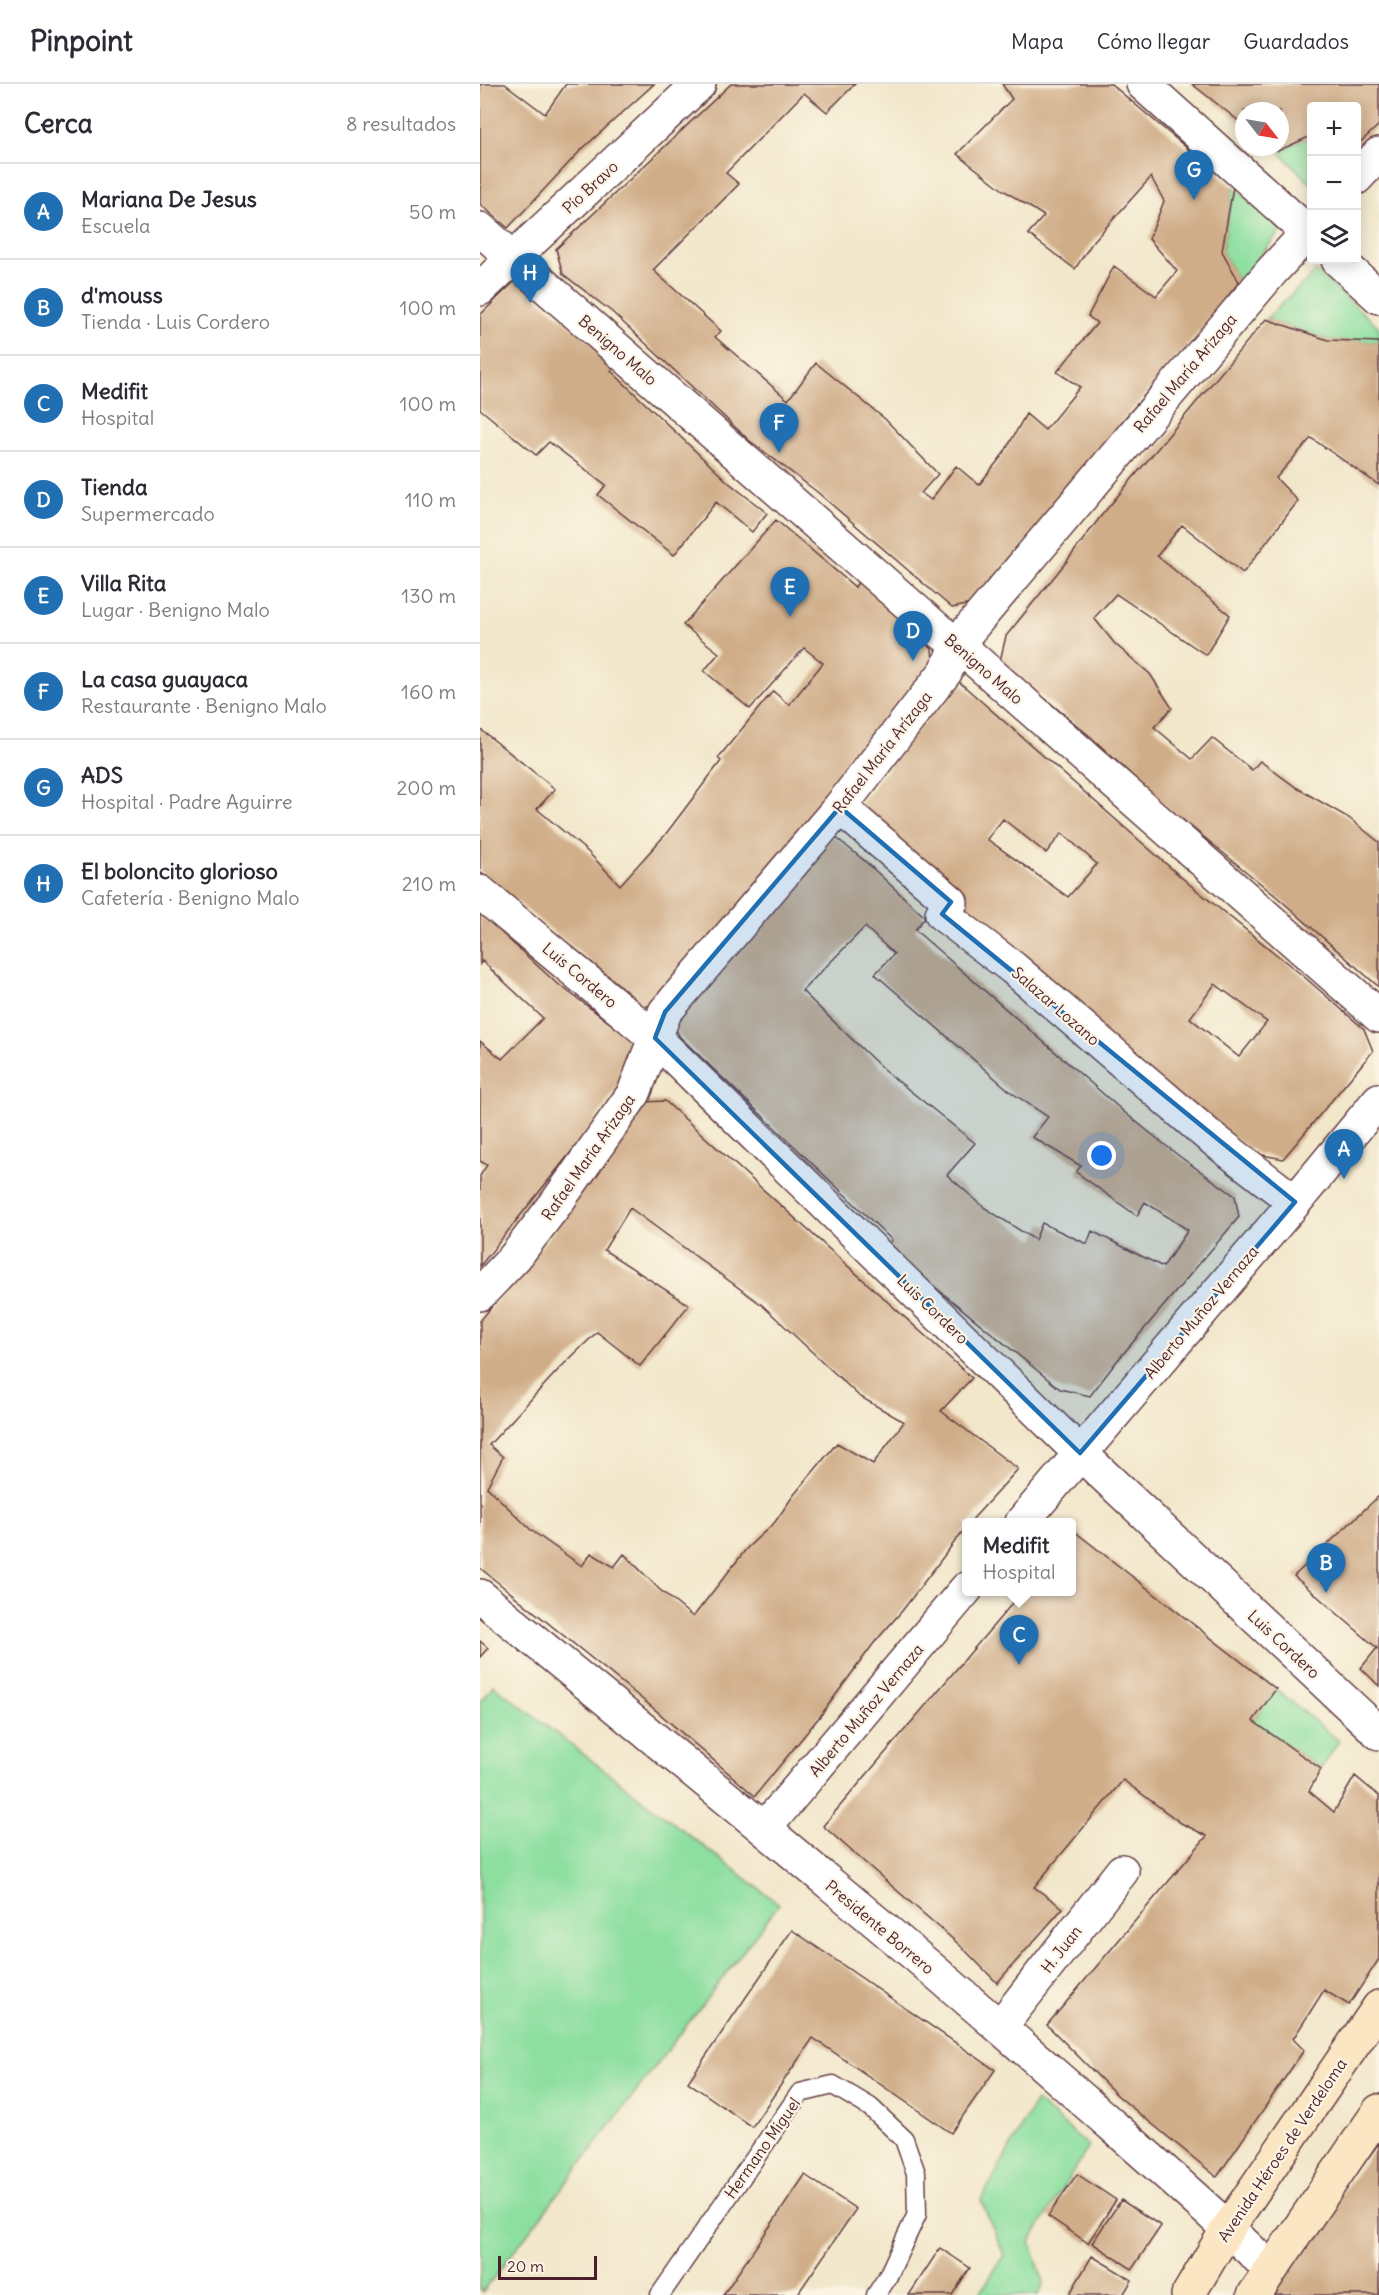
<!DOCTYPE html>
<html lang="es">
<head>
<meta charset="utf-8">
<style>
	:root { --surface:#fff; --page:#f7f7f7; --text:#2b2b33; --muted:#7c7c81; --line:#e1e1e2; --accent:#1f6fb2 }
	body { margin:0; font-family:Delius,sans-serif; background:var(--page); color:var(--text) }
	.controls { position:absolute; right:18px; top:18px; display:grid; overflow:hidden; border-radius:6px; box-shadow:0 3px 15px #0003 }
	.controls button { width:54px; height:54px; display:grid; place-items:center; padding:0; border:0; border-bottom:2px solid var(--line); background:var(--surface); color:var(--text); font:30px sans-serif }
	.compass { position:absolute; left:755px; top:18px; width:54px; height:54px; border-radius:50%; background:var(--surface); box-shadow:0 3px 15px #0003; rotate:121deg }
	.scale { position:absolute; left:18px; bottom:15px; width:99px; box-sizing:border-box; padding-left:6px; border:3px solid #4a1f2b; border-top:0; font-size:16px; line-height:21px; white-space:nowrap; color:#4a1f2b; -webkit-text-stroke:4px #fcf5e5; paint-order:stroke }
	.you { position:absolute; left:622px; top:1072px; width:21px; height:21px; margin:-15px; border:4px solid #fff; border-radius:50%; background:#1a73e8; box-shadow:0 0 0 9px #1a73e833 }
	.badge { display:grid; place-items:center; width:39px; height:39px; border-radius:50%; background:var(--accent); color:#fff; font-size:20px; font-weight:700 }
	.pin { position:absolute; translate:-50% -50px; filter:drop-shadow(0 2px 3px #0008) }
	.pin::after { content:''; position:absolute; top:32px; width:21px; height:18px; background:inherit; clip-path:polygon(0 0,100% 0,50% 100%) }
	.popup { position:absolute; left:482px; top:1434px; width:114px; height:78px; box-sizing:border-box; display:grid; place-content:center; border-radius:6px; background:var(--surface); filter:drop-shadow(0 2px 4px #0005); font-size:20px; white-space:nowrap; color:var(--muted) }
	.popup b { font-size:22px; color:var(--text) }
	.popup::after { content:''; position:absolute; left:50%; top:100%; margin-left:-12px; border:12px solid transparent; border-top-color:var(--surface) }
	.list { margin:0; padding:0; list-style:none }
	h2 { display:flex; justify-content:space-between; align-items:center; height:78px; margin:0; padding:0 24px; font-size:26px }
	h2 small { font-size:20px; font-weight:400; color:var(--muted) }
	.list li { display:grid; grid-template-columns:39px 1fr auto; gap:18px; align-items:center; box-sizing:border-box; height:96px; padding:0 24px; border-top:2px solid var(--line) }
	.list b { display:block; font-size:22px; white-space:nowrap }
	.list p { margin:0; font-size:20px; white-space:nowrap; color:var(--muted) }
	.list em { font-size:20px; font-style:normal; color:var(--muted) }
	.icon { flex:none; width:33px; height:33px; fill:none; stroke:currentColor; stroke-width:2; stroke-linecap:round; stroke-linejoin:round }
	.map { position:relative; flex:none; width:899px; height:2211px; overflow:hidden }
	header { display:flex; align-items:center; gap:36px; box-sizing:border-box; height:84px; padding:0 30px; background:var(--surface); border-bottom:2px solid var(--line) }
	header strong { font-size:28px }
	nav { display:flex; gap:33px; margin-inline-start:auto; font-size:21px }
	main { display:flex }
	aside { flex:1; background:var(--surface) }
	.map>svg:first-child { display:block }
</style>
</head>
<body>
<header>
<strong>Pinpoint</strong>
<nav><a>Mapa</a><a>Cómo llegar</a><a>Guardados</a></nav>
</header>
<main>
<aside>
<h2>Cerca<small>8 resultados</small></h2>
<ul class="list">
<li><span class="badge">A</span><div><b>Mariana De Jesus</b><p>Escuela</p></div><em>50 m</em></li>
<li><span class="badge">B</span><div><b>d'mouss</b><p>Tienda · Luis Cordero</p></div><em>100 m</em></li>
<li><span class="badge">C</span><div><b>Medifit</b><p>Hospital</p></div><em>100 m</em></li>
<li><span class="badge">D</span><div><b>Tienda</b><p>Supermercado</p></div><em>110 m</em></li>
<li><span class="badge">E</span><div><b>Villa Rita</b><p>Lugar · Benigno Malo</p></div><em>130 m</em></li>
<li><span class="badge">F</span><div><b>La casa guayaca</b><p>Restaurante · Benigno Malo</p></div><em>160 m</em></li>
<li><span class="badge">G</span><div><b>ADS</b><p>Hospital · Padre Aguirre</p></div><em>200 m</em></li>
<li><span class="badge">H</span><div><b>El boloncito glorioso</b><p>Cafetería · Benigno Malo</p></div><em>210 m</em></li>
</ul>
</aside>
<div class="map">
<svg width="899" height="2211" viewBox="0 0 899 2211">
	<rect width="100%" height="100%" fill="#fcf5e5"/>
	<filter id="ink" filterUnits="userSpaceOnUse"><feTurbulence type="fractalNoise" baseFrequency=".0167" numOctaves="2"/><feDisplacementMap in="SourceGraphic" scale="12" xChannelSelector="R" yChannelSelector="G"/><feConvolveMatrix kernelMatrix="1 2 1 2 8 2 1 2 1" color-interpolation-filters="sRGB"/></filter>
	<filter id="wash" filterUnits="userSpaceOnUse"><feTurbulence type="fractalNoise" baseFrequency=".008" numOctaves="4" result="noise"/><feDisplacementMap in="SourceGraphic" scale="24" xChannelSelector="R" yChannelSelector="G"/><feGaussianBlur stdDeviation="1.35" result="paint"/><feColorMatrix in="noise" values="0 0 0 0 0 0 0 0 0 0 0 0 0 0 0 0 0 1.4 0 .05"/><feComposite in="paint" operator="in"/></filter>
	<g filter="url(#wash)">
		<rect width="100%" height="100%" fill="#f2e7cb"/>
		<path fill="#8ddfa0" stroke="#6c7f66" stroke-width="1.5" d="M831,52V100L798,67Z
			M753,103L802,145L759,198L742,167Z
			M836,187L899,243V258L848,256L786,235Z
			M13,1601L299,1820L3,2208L0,2205V1619Z
			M796,1605L859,1657L841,1685L773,1637Z
			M556,2017L609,2062L550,2158L564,2198L558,2211H499L524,2171L501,2116Z"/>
		<g id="blocks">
			<path fill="#d0ad89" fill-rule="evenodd" d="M0,0H25L65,30L86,0H174L100,67L28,144L0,120Z
				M251,0H375L347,28L324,9L246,89L259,100L173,186L241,247L235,253L308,316L336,279L405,335L458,390L441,409L451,416L476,382L499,401L524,369L546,330L565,346L600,303L577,288L617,239L608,232L634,182L676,212L697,187L669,155L684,117L671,93L612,159L595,185L548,150L564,132L523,106L477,70L532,15L522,0H631L753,103L742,167L759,198L723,244L644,335L500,518L472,524L336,407L270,357L132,228L83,190L76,165Z
				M712,0H899V41L876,62V22H831V52L798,67L792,63H800V27H764V41Z
				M35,197L137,279L131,287L248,398L287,429L272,448L236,418L194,471L118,411L126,401L69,358L56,371L0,325V231Z
				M786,235L848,256L899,258V401L831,354L796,394L818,417L763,489L702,441L677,472L750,531L726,571L636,510L614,534L635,560L670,590L692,624L674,643L712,675L732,654L772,686L780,677L817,704L869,734L899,758V903L797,813L675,713L611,653L520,577L526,552L587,477L621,432Z
				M296,436L375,503L380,495L435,541L431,546L452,565L454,588L176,922H161L137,899L0,788V645L75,705L57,725L108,768L140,801L185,751L241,677L238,674L293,607L309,621L343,579L324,564L270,625L224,587L239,569L203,541Z
				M477,596L709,800L822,891L884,945L893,967L803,1075L778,1070L717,1029L474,826L375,726ZM523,735L566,769L582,749L617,780L588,813L507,755ZM735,900L787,938L759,973L710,934Z
				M353,751L386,778L445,833L435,846L644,1028L699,1072L755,1112L759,1133L637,1277L610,1312L580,1305L406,1163L412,1156L200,953L193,940ZM385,843L414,870L395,890L532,1009L568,1033L552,1053L601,1082L596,1088L657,1132L665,1118L708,1146L683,1183L612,1147L607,1160L562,1139L555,1156L505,1124L467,1091L495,1059L403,985L322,907Z
				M0,829L74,897L163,964L111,1043L0,1182V1092L7,1081L0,1077V957L22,975L63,934L2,877L0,880Z
				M185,1017L492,1294L461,1327L538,1385L490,1438H486V1443L422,1527L394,1559L341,1631L275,1712L172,1623L0,1484V1237L80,1139L162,1018ZM150,1124L282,1221L379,1312L424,1338L393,1380L357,1359L313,1412L295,1438L267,1464L213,1533L179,1505L144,1470L134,1483L111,1469L102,1482L52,1447L7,1403L23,1373L9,1361L79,1285L117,1248L160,1282L209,1221L124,1166Z
				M899,1412V1602L881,1584L897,1564L814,1492Z
				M594,1447L796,1605L773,1637L841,1685L829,1707L854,1728L875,1692L899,1712V1875L869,1921L844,1906L813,1955L824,1966L737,2093L638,2012L567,1941L727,1752L701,1739L643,1696L554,1803L583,1824L517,1899L483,1864L343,1742L542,1508H592V1449Z
				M0,1557L8,1564L0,1573Z
				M312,1846L515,1986L471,2049L333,1954L272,2043L208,1998Z
				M899,2059V2211H793L860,2111Z
				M597,2090L636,2116L608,2159L568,2132Z
				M325,2091L376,2125L317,2211H243Z
				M641,2116L681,2142L652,2185L612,2159Z
				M460,2164L490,2184L472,2211H429Z
				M612,2172L652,2196L643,2211H589Z"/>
		</g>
	</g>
	<g filter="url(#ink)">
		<use href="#blocks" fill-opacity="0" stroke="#633d43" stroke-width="1.5"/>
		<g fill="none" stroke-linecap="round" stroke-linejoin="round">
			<g stroke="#633d43" stroke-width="21">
				<path id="service" d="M180,2211L320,2009L353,2001L390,2023L424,2055L436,2089L437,2130L407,2194L396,2211"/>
			</g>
			<g stroke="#633d43" stroke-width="36">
				<path id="minor" d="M663,0L832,152
					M876,94L899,70
					M0,145L458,546L477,560L899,932
					M858,176L899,213
					M0,205L219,0
					M360,723L471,818L462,830L533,884L728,1051L815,1118
					M0,808L175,954L600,1369L899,1649
					M0,1210L35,1173L77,1118L154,1009L185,928L360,723L466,587L477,560L792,187L832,144
					M542,1438L815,1118L899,1016
					M0,1512C196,1673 394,1832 585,2000C654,2061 725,2121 790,2185
					M284,1745L486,1505
					M520,1943L642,1787"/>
			</g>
			<g stroke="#633d43" stroke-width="36">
				<path id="secondary" d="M708,2211L748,2144L899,1923
					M774,2211L899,2027"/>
			</g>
			<use href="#service" stroke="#fff" stroke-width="18"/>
			<use href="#minor" stroke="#fff" stroke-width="33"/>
			<use href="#secondary" stroke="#fbe6c4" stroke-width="33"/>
		</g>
	</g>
	<path fill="#1f6fb2" fill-opacity="0.2" stroke="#1f6fb2" stroke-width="4.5" stroke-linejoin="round" d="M360,723L471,818L462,830L815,1118L600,1369L175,954L185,928Z"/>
	<g text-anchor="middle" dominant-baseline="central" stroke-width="4.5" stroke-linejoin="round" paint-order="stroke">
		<g font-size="16" fill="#4a1f2b" stroke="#fcf5e5">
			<text transform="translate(110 103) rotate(-43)">Pío Bravo</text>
			<text transform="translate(138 266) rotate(41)">Benigno Malo</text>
			<text transform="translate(705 289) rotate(-50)">Rafael María Arízaga</text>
			<text transform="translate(504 585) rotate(41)">Benigno Malo</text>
			<text transform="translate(402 668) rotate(-52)">Rafael María Arízaga</text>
			<text transform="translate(100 891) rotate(40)">Luis Cordero</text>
			<text transform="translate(576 922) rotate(41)">Salazar Lozano</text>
			<text transform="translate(108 1073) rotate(-55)">Rafael María Arízaga</text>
			<text transform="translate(453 1225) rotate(44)">Luis Cordero</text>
			<text transform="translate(721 1228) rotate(-50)">Alberto Muñoz Vernaza</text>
			<text transform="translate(804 1560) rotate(43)">Luis Cordero</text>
			<text transform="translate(386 1626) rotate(-50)">Alberto Muñoz Vernaza</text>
			<text transform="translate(400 1843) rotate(40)">Presidente Borrero</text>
			<text transform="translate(581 1865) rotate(-52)">H. Juan</text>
			<text transform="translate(282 2064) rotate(-55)">Hermano Miguel</text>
			<text transform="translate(802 2066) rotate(-56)">Avenida Héroes de Verdeloma</text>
		</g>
	</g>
</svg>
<div class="controls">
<button>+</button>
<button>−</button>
<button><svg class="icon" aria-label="layers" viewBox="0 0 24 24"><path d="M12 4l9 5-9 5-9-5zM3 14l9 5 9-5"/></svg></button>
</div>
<svg class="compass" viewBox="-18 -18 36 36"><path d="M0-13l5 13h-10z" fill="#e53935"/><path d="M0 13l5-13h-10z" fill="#7c7c81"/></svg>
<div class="scale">20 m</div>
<div class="you"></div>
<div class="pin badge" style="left:864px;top:1095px">A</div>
<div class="pin badge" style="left:846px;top:1509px">B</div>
<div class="pin badge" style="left:539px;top:1581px">C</div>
<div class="popup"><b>Medifit</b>Hospital</div>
<div class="pin badge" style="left:433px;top:577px">D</div>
<div class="pin badge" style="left:310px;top:533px">E</div>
<div class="pin badge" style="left:299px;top:369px">F</div>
<div class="pin badge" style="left:714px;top:116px">G</div>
<div class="pin badge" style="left:50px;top:219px">H</div>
</div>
</main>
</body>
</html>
